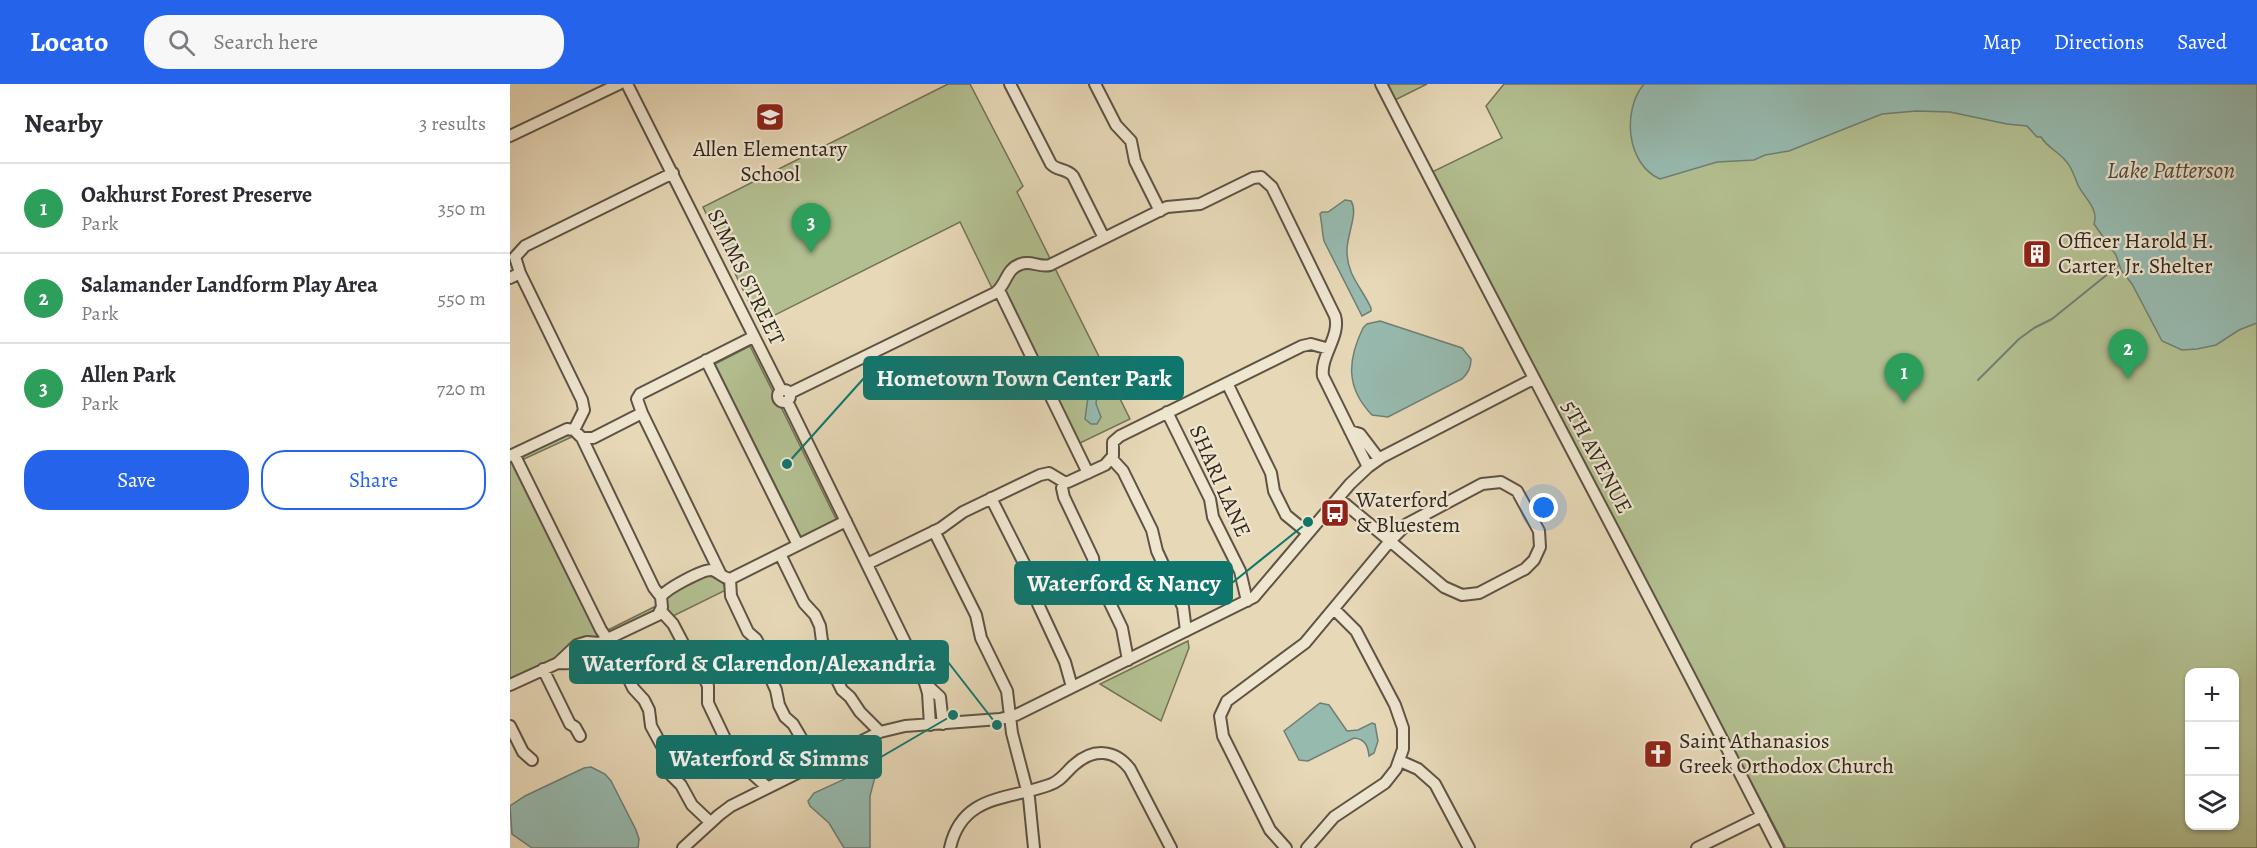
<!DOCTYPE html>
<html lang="en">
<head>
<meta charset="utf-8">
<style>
	:root { --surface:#fff; --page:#f7f7f7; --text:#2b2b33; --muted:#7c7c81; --line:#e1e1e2; --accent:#2563eb }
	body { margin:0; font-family:Alegreya,serif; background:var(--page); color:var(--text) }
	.controls { position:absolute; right:18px; bottom:18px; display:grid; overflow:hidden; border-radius:12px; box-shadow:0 2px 4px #0004 }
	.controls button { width:54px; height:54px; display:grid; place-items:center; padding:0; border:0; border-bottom:2px solid var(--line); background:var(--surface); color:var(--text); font:30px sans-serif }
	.you { position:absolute; left:1034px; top:424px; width:21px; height:21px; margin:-15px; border:4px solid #fff; border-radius:50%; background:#1a73e8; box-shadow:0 0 0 9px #1a73e833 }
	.badge { display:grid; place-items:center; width:39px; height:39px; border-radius:50%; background:var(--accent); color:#fff; font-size:20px; font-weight:700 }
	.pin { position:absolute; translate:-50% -50px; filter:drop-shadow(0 2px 3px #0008) }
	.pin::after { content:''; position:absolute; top:32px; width:21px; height:18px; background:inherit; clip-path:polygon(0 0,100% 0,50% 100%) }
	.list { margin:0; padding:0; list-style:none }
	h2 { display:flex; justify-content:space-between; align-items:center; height:78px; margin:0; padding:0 24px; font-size:26px }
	h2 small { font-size:20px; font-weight:400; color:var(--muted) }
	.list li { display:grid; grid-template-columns:39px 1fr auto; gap:18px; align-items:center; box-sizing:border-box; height:90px; padding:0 24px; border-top:2px solid var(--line) }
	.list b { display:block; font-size:22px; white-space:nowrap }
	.list p { margin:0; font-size:20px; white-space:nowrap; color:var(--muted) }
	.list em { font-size:20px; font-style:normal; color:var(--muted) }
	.actions { display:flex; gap:12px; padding:18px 24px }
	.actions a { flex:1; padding:14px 0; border:2px solid var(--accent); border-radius:24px; text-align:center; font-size:21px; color:var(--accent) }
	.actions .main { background:var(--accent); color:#fff }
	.icon { flex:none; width:33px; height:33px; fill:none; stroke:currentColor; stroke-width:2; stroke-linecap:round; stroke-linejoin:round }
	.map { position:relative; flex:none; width:1747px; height:764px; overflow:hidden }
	header { display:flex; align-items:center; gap:36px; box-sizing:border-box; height:84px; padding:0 30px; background:var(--accent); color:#fff }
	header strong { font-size:28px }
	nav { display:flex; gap:33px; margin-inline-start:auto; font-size:21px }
	.search { width:420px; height:54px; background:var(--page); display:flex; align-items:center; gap:15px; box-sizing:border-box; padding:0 21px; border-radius:24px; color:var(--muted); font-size:22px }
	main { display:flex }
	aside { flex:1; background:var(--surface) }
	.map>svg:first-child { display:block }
</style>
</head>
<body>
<header>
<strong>Locato</strong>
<div class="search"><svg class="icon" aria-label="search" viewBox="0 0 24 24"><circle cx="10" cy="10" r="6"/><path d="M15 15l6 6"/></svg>Search here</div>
<nav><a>Map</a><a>Directions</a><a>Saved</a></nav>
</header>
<main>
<aside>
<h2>Nearby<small>3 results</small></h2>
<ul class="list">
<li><span class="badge" style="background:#2e9e5b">1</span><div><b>Oakhurst Forest Preserve</b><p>Park</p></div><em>350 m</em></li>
<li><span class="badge" style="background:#2e9e5b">2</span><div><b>Salamander Landform Play Area</b><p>Park</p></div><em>550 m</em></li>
<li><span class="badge" style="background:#2e9e5b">3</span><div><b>Allen Park</b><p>Park</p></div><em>720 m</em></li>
</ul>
<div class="actions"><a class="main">Save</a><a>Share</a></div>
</aside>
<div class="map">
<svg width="1747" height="764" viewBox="0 0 1747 764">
	<rect width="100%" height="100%" fill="#e7d8b7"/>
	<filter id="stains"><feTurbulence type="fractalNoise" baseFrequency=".00333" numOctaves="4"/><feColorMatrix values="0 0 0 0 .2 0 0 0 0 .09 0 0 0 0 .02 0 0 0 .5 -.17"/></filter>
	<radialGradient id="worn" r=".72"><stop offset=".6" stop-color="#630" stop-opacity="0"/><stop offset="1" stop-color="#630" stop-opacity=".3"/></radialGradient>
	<path fill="#b3bf90" stroke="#727358" stroke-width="1.5" fill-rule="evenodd" d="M438,0H460L513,102L507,108L620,335L568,360L490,201L482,204L450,138L249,239L193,123Z
		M875,0H917L883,17Z
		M994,0H1747V764H1276L920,89L992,54L976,22ZM1680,588H1724V742H1680Z
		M240,262L263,308V318L271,323L327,437L292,455L205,280Z
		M61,348L64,352L14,375L12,370Z
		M0,377H4L89,553V555L60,560L47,573L0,596Z
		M203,491L212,497L216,506L161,533L155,523L156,515L161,509L197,492Z
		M148,521L143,528L101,548L96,547Z
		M678,557L679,564L651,637L590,600Z"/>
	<path fill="#97baaf" stroke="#6e7f75" stroke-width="1.5" d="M1134,0H1747V239L1729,246L1706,261L1687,265L1672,266L1652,257L1622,200L1611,186L1606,171L1584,140C1589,124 1574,114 1568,101C1564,92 1562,83 1555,76C1547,67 1537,63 1531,53H1527L1517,42L1497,40L1440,28L1406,27L1372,30L1279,67L1255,71L1244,76L1207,78L1150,95C1116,80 1112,26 1134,0Z
		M835,116L841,117C849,129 836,152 837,168C837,191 852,204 861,224V227L852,232L814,157C812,148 812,139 810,130L812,128H818Z
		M870,237L952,264L961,275C961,284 958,289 952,295L878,333L862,331C836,304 837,277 853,244L857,240Z
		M579,306H585L587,309L586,320L591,333L587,340H581L575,335Z
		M810,619L819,621L837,647L848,646L862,639L865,640L868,657L864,669L859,672C858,663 856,655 844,654L798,677L789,676L774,647Z
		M363,682L367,685L360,712V764H334L319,739L300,722L298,717L304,709Z
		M81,683L95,690L101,697L126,746L129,755L128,764H22L2,750L0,722L15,712L74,684Z"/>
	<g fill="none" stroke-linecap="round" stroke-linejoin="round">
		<path stroke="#6e7f75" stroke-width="2" d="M1468,296L1509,255L1524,244L1542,235L1609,181"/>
		<g stroke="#5e5345" stroke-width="14">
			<path id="minor" d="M117,0L271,306
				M500,0L541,80C547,87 556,84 563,92L594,154
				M585,0L606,41L621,57L625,77L650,127
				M871,0C1002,255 1138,508 1268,764
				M0,52L109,0
				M10,189L72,316L74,326L64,346
				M0,194L10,189L5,173L15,162L163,89
				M489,206L578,389
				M196,276L288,461
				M717,299L761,389L764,407L776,431L798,449
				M268 312a6 6 0 1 1 12 0a6 6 0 1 1-12 0Z
				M280,309L485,209C497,201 495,185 511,180C521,176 530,184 540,181L657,123L690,120L743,94L751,93L762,103L825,232C831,252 810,272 813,292L858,383
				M277,317L415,599L418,609L420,641
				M657,328L700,415L703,433L730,487L737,517
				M132,329L211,491
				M840,347L850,350L869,375
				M72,354L144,504L151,513
				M4,370L91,546L104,565L123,604L134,616L139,626L141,642L153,664L154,675L161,691L171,701L182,721L200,738
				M0,372L57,345L64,346L72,354H83L132,329L127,315L130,310L243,253
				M602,375L613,387L642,446L647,467L673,523L676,547
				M554,398L552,404L554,413L583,474L585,488L612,544L618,576
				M481,414L527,505L528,520L555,578L562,603
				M424,447L466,531L471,554L497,607L502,649L519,714L524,764
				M270,470L294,519L305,531L310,542L312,557L322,577L326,594L332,606L340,613L350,628L370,648
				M357,480L431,444L453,428L530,391L539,389L554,398H558L595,381L603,372V358L610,352L792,262L801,260L819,265
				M220,495L221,512L238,548L246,555L254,570L256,584L266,606L269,621L275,633L283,640L293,657L313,675
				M151,527L163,540L184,580L191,587L198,602V619L219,663L235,683L257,703
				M48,579C68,581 77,575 89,559
				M33,585L60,640L65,643L70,652
				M415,599L430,613L433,640
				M0,601L48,579L67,561L77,558L89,559L148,531L152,523L151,513C156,505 193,485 202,486C209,488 213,494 220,495L336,437
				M0,642L13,668L22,676
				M890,677L908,685L925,700L959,764
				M173,764L209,731L221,722L370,648L395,642L490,635L506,631L744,513L840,400L858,383L872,373L1023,295
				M440,764C452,710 498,716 539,701C550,698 556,688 564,681C583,664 605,665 620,685L661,764
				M776,764L760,746L713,652L710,632L717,617L795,559L880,457L897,440L972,400L991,398L1007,407L1029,447L1030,463L1024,476L1015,485L969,509L952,511L934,503L880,457L828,414
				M797,764L824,733L875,699L886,685L893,665V644L885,621L846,547L825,526
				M1187,764L1252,732"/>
		</g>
		<use href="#minor" stroke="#efe6d0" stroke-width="10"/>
	</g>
	<defs>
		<g id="school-square" transform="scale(1.5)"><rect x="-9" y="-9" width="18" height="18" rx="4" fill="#8f2418" stroke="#efe6d0"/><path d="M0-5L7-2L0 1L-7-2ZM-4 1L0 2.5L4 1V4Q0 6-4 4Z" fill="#fff"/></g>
		<g id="building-square" transform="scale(1.5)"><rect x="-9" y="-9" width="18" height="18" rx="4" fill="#8f2418" stroke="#efe6d0"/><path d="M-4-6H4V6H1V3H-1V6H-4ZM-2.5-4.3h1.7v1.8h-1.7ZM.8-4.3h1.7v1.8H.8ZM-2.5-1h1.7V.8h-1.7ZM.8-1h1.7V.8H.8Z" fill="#fff"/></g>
		<g id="bus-square" transform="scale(1.5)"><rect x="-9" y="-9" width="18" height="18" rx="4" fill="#8f2418" stroke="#efe6d0"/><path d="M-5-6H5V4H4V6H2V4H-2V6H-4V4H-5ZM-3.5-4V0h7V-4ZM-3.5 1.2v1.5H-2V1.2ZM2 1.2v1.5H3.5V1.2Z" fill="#fff"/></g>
		<g id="church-square" transform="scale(1.5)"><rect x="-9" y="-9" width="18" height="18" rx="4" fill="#8f2418" stroke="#efe6d0"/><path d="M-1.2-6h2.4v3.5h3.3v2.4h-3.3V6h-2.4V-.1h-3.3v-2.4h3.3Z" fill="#fff"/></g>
	</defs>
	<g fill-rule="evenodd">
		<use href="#school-square" x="260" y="33"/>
		<use href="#building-square" x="1527" y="170"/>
		<use href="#bus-square" x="825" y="429"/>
		<use href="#church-square" x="1148" y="670"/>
	</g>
	<g text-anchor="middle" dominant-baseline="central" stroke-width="4.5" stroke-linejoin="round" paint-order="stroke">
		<g font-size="22" fill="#31271f" stroke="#efe6d0" text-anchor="start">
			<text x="260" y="65" text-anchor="middle">Allen Elementary<tspan x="260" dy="25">School</tspan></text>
			<text x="1548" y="157">Officer Harold H.<tspan x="1548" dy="25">Carter, Jr. Shelter</tspan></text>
			<text x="846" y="416">Waterford<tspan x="846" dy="25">&amp; Bluestem</tspan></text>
			<text x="1169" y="657">Saint Athanasios<tspan x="1169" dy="25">Greek Orthodox Church</tspan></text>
		</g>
		<g font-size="22" fill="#31271f" stroke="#efe6d0">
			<text transform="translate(236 193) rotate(64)">SIMMS STREET</text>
			<text transform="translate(1087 373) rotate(62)">5TH AVENUE</text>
			<text transform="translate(710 397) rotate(66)">SHARI LANE</text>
		</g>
		<g font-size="24" font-style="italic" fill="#4a4c43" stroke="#efe6d0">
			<text x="1661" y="86">Lake Patterson</text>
		</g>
	</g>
	<path fill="none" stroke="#0f766e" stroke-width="2" d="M277 380L354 294M798 438L722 499M487 641L438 578M443 631L371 673"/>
	<g fill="#0f766e" stroke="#efe6d0" stroke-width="2">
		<circle cx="277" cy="380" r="6"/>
		<circle cx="798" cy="438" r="6"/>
		<circle cx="487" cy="641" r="6"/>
		<circle cx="443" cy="631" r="6"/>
	</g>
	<g fill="#0f766e" stroke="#0f766e" stroke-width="2">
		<rect x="354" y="273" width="319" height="42" rx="6"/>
		<rect x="505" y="478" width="217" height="42" rx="6"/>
		<rect x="60" y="557" width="378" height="42" rx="6"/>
		<rect x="147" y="652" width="224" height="42" rx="6"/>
	</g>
	<g font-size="24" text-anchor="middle" font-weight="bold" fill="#fff">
		<text x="514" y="302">Hometown Town Center Park</text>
		<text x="614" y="507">Waterford &amp; Nancy</text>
		<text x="249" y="587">Waterford &amp; Clarendon/Alexandria</text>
		<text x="259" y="682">Waterford &amp; Simms</text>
	</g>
	<rect width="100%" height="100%" filter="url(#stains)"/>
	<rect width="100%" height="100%" fill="url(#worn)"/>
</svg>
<div class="controls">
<button>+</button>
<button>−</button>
<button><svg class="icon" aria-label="layers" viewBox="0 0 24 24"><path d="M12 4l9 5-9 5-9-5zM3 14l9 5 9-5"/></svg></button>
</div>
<div class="you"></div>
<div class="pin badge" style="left:1394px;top:319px;background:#2e9e5b">1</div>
<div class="pin badge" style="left:1618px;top:295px;background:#2e9e5b">2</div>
<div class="pin badge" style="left:301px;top:169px;background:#2e9e5b">3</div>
</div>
</main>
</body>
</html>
